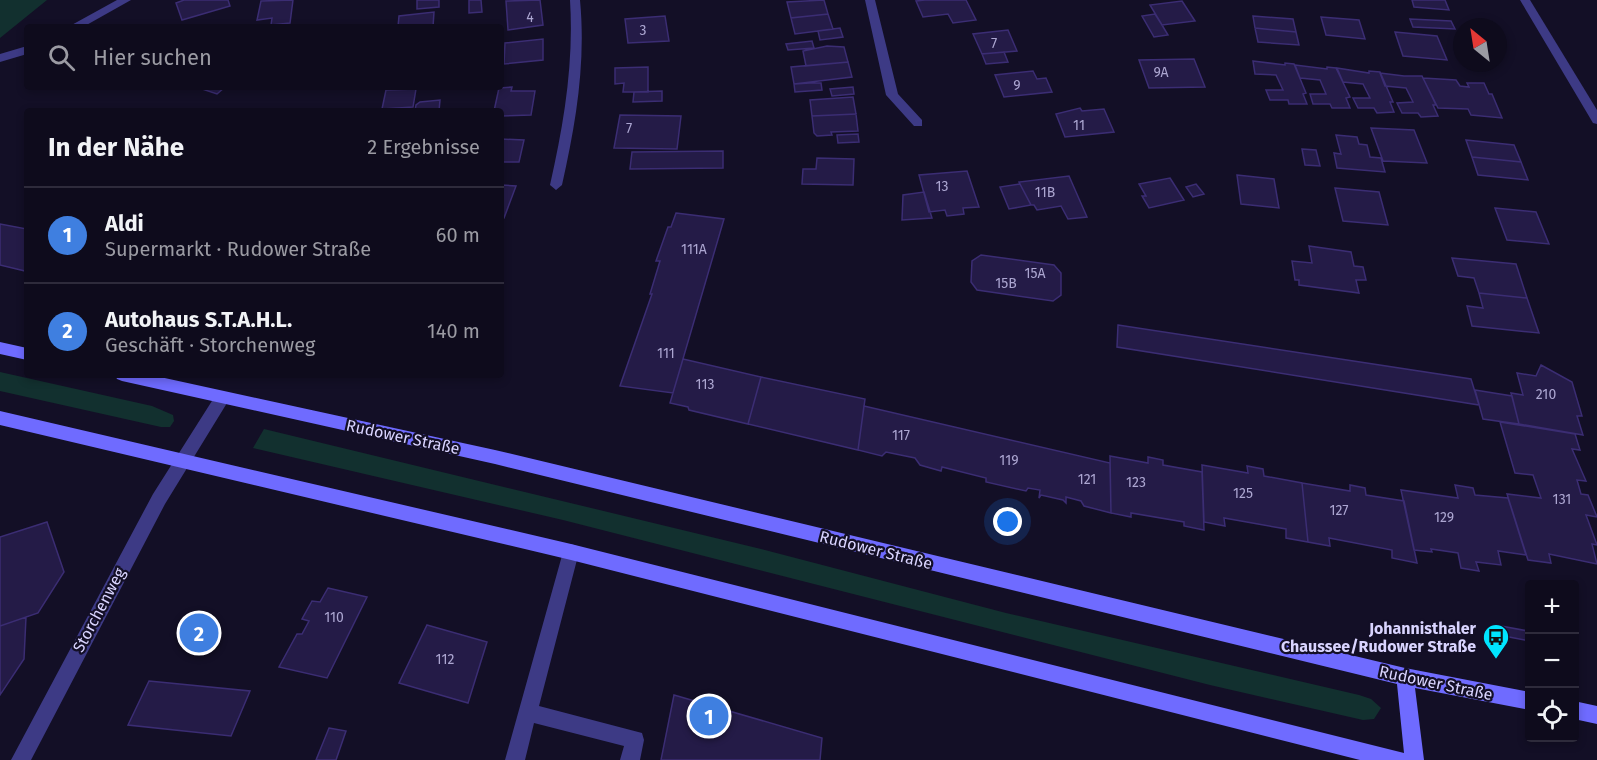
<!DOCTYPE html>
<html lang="de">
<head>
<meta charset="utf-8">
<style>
	:root { --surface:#0e0b1c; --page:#1c1929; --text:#f1f3f6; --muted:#9b9ba3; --line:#2e2b3b; --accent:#00e5ff }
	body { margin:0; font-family:"Fira Sans",sans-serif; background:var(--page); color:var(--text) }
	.controls { position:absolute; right:18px; bottom:18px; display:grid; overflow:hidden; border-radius:6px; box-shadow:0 3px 9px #0003 }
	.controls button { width:54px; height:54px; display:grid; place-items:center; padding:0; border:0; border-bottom:2px solid var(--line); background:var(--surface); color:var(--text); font:30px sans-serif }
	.compass { position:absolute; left:1453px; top:18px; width:54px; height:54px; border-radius:50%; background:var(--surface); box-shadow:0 3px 9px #0003; rotate:330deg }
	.you { position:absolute; left:1008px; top:522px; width:21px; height:21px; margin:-15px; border:4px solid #fff; border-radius:50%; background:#1a73e8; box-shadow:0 0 0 9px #1a73e833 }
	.badge { display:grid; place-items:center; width:39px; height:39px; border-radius:50%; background:var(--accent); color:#fff; font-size:20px; font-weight:700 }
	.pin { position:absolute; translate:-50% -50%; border:3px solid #fff; box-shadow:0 2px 6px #0006 }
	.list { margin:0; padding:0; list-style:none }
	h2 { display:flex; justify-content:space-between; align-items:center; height:78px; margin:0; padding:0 24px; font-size:26px }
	h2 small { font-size:20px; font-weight:400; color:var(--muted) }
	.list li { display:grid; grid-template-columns:39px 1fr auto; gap:18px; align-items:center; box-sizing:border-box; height:96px; padding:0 24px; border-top:2px solid var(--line) }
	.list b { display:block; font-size:22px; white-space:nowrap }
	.list p { margin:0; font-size:20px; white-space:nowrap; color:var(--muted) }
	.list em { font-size:20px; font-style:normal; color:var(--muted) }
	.icon { flex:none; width:33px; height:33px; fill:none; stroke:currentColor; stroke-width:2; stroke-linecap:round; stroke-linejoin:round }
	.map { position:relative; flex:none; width:1597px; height:760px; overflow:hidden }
	.search { position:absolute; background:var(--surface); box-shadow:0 3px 9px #0003; left:24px; top:24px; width:480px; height:66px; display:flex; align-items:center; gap:15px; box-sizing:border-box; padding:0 21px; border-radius:6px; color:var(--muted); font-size:22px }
	.panel { position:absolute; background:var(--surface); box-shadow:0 3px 9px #0003; left:24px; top:108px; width:480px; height:270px; border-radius:6px }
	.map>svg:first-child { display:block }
</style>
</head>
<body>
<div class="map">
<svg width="1597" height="760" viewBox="0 0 1597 760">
	<rect width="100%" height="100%" fill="#130f26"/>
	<path fill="#12302f" d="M0,0H47L0,38Z
		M0,372L152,406L173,415L174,421L170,427H161L0,391Z
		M264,429L761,549L1006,613L1359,695L1371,699L1381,708L1374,719L1363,720L1210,685L563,520L253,448Z"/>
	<path fill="#241b47" stroke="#3b2d73" stroke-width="1.5" d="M184,0H228L230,6L182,20L176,3Z
		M293,0L290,23L271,25L272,18L257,20L261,1Z
		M417,0H439V7L417,9Z
		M469,0H481L482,12L469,13Z
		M540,0L543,25L508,30L506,1Z
		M824,0L828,14L791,18L787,2Z
		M925,0H966L976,20L953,23L948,14L923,17L916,1Z
		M1412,0H1445L1449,10L1414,7Z
		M1182,1L1195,21L1162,25L1150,5Z
		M434,12L433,27H398L399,16Z
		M828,14L833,29L795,34L791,18Z
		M1155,14L1162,25L1168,35L1154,37L1142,16Z
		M665,16L669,41L628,43L625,19Z
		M1253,16L1293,19L1296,32L1255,28Z
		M1321,17L1359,20L1365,39L1326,35Z
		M1410,19L1451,21L1455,29L1413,27Z
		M840,28L843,37L820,40L818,31Z
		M1255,28L1296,32L1299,45L1258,42Z
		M1008,30L1017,51L982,54L973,34Z
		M1395,32L1437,36L1447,60L1403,56Z
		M543,39V60L504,64L505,43Z
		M812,41L814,48L788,50L786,44Z
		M827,46L844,47L848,62L806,66L803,51Z
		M1004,52L1008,62L986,64L982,54Z
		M1194,59L1205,87L1149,88L1139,60Z
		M1253,61L1285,65V63L1294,64L1306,93L1303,94L1307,104H1289L1288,100H1270L1266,90H1283L1276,75L1255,74Z
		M848,62L852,77L794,84L791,67Z
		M1295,65L1327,69V67L1336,68L1350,97L1346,98L1350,108H1332L1330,104H1313L1310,94H1326L1320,80L1300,78Z
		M648,67V92H623L624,83L615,84V68Z
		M1337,68L1369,73V71L1380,72L1393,102H1390L1394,112L1377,113L1374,108H1358L1353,98H1370L1363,84L1343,82Z
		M1033,71L1037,79L1046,78L1052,92L1004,97L995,75Z
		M1380,73L1404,76H1422L1436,105H1433L1438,116L1421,117L1418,113H1402L1397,103L1413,102L1406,88L1385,86Z
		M1423,78L1456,80L1460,86L1469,87L1467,83H1484L1489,94H1492L1502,118L1471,115L1468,109L1438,108Z
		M810,83H821L822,90L795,92L794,84Z
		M204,87H225L217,94L202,89Z
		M512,87L511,91H535L531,115L501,116V111H494L499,88Z
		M853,87L854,94L832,96L830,89Z
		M416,89L413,107L382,109L386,90Z
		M662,91V101L633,102L634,92Z
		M853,97L856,114L812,116L810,100Z
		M440,100L439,111H415L416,105L420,102Z
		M1080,108L1082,111L1104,109L1114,132L1065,137L1056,114Z
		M856,114L858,131L831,132L832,135L817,136L814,133L812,116Z
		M620,115L681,116L677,149L614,148Z
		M1371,128L1414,130L1427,163L1383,161Z
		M858,134L859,142L838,143L837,135Z
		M1336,135L1357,137L1359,144L1367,145L1370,157L1381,158L1385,172L1337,168L1334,153L1341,154Z
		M501,139L524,140L519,162H501Z
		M1466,140L1514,145L1521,162L1472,157Z
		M1302,149L1316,150L1320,166L1305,165Z
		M723,151V168L630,169L632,152Z
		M1472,157L1521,162L1528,180L1478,175Z
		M817,158L854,159L853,185L802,184L803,169H816Z
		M967,171L979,207L963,208L964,214L947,216L945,210L929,212L919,175Z
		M1237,175L1274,179L1279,208L1241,204Z
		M1069,176L1087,217L1068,219L1061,206L1037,210L1034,205H1031L1019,182Z
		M1170,178L1184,200L1149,208L1142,196H1146L1139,184Z
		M1020,184L1031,205L1009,209L1000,187Z
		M1196,184L1204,194L1193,197L1186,187Z
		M501,185L516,186L504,218H501Z
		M1335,188L1379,192L1388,225L1343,221Z
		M924,192L932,218L902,220L903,195Z
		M1495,208L1536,212L1549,244L1507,240Z
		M676,213L724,219L673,393L620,386L652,294H650L660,261H656L668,227H671Z
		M0,224L27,229L25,271L0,265Z
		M1309,246L1351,252L1354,266L1363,267L1366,280H1356L1359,293L1299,285V280H1295L1292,261L1312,263Z
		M981,255L1054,265L1061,273V295L1053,301L977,290L971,282L972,261Z
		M1452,258L1516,264L1527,298L1479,293L1474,278L1458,276Z
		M1479,293L1527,298L1539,333L1472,326L1467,306L1483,308Z
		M1118,325L1471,379L1479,405L1117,347Z
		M683,359L761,377L748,424L689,410L688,407L670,403Z
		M1541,365L1572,382L1582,416H1577L1583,435L1519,424L1511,393L1523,395L1517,373L1536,376Z
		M761,377L865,399L858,450L748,424Z
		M1475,390L1512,396L1519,424L1483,419Z
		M864,406L1110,463L1111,513L1084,506L1081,501L1066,497V503L1063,500L1041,495L1039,498L1040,490L1028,488L1026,491L986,482V478L942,467L941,471L920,465L915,458L886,452L882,456L858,450Z
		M1500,422L1575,434L1580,450L1572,449L1586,481L1577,480L1581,494L1588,495L1597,517L1586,515L1597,545L1592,544L1597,564L1549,554L1551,563L1528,560L1507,494L1541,498L1533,475L1515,473Z
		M1110,456L1148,463V457L1163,460V465L1202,472L1204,530L1184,526V522L1131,513V517L1111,513Z
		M1202,465L1248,473L1247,466L1263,469L1264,476L1302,483L1308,542L1286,538V529L1224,518L1225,526L1204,522Z
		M1302,483L1350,491V485L1365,488L1366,495L1404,501L1417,563L1392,558V550L1329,538L1330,546L1308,542Z
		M1455,485L1473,488L1475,495L1508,498L1526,555L1498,551L1501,565L1476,562L1479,571L1461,568L1458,553L1431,549L1432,552L1414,550L1401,490L1458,498Z
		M47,522L64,572L38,613L0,626V537Z
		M328,588L367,597L327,678L279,667L297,634H302L309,621L302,619L312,601L320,602Z
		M26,617L24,659L0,695V626Z
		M427,625L487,642L468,703L399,683Z
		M1501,626L1528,631L1530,641L1504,636Z
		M149,681L250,691L231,736L128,725Z
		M674,695L822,738L820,760H661Z
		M329,728L346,731L336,760H316Z"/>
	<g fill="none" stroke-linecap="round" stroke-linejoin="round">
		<path fill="#3d3a85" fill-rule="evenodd" d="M571,544L577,546L579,552L539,706L642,733L644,740L640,760H620L624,746L534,723L525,760H505L563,552L565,546Z"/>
		<path fill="#3d3a85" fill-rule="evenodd" d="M117,0H131L83,27H68Z
			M570,0H580C586,63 576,123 562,185L556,190L550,185C564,123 574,63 570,0Z
			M865,0H875L898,94L922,120V126H914L886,95Z
			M27,46V54L0,62V54Z
			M222,391L227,393L230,398L227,403L165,504L31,760H11L153,494L217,393Z"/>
		<path fill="#3d3a85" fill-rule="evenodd" d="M1520,0H1530L1597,110V124L1593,123Z"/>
		<path fill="#6f6bff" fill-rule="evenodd" d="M0,342L27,348V360L0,354Z
			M115,375H151L495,450L1405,668L1530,692V710L1415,688L1424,760H1360L571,560L0,425V411L571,544L1404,753L1397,684L495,464L122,381L117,379Z
			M1574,701L1597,706V724L1574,719Z"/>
	</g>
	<defs>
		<g id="bus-pin" transform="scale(1.35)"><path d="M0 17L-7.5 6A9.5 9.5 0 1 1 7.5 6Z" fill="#00e5ff" stroke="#130f26"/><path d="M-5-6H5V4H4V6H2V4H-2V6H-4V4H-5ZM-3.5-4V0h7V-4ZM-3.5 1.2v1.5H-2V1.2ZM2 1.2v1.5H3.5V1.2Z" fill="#111"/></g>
	</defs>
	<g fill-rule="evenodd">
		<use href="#bus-pin" x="1496" y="637"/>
	</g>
	<g text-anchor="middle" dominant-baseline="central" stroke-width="4.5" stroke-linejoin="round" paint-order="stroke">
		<g font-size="14" fill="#aca6d1">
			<text x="530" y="17">4</text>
			<text x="643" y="30">3</text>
			<text x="994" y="43">7</text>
			<text x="1161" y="72">9A</text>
			<text x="1017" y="85">9</text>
			<text x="1079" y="125">11</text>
			<text x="629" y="128">7</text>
			<text x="942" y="186">13</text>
			<text x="1045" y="192">11B</text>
			<text x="694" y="249">111A</text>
			<text x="1035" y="273">15A</text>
			<text x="1006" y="283">15B</text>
			<text x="666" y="353">111</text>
			<text x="705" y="384">113</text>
			<text x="1546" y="394">210</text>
			<text x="901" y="435">117</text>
			<text x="1009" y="460">119</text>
			<text x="1087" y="479">121</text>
			<text x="1136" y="482">123</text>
			<text x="1243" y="493">125</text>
			<text x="1562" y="499">131</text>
			<text x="1339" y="510">127</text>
			<text x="1444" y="517">129</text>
			<text x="334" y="617">110</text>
			<text x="445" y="659">112</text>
		</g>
		<g font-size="16" fill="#d9d4ff" stroke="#130f26">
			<text transform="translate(403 437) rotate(12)">Rudower Straße</text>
			<text transform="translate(876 550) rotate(14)">Rudower Straße</text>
			<text transform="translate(99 610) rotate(-62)">Storchenweg</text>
			<text transform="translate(1436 683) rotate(12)">Rudower Straße</text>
		</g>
		<g font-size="16" font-weight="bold" fill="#d9d4ff" stroke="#130f26" text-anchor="end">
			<text x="1476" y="628">Johannisthaler<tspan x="1476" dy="18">Chaussee/Rudower Straße</tspan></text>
		</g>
	</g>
</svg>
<div class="controls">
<button>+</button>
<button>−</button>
<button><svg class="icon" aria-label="locate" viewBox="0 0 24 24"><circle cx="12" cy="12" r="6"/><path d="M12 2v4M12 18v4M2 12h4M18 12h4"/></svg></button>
</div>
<svg class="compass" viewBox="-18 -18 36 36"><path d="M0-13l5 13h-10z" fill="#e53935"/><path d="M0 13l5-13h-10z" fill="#9b9ba3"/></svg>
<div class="you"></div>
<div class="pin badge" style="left:709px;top:716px;background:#3f7fe0">1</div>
<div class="pin badge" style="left:199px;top:633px;background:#3f7fe0">2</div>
<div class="search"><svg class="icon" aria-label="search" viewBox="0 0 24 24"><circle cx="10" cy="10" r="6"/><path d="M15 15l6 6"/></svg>Hier suchen</div>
<section class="panel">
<h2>In der Nähe<small>2 Ergebnisse</small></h2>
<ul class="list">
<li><span class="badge" style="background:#3f7fe0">1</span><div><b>Aldi</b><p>Supermarkt · Rudower Straße</p></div><em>60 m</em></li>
<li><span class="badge" style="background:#3f7fe0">2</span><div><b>Autohaus S.T.A.H.L.</b><p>Geschäft · Storchenweg</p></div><em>140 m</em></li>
</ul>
</section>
</div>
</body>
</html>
